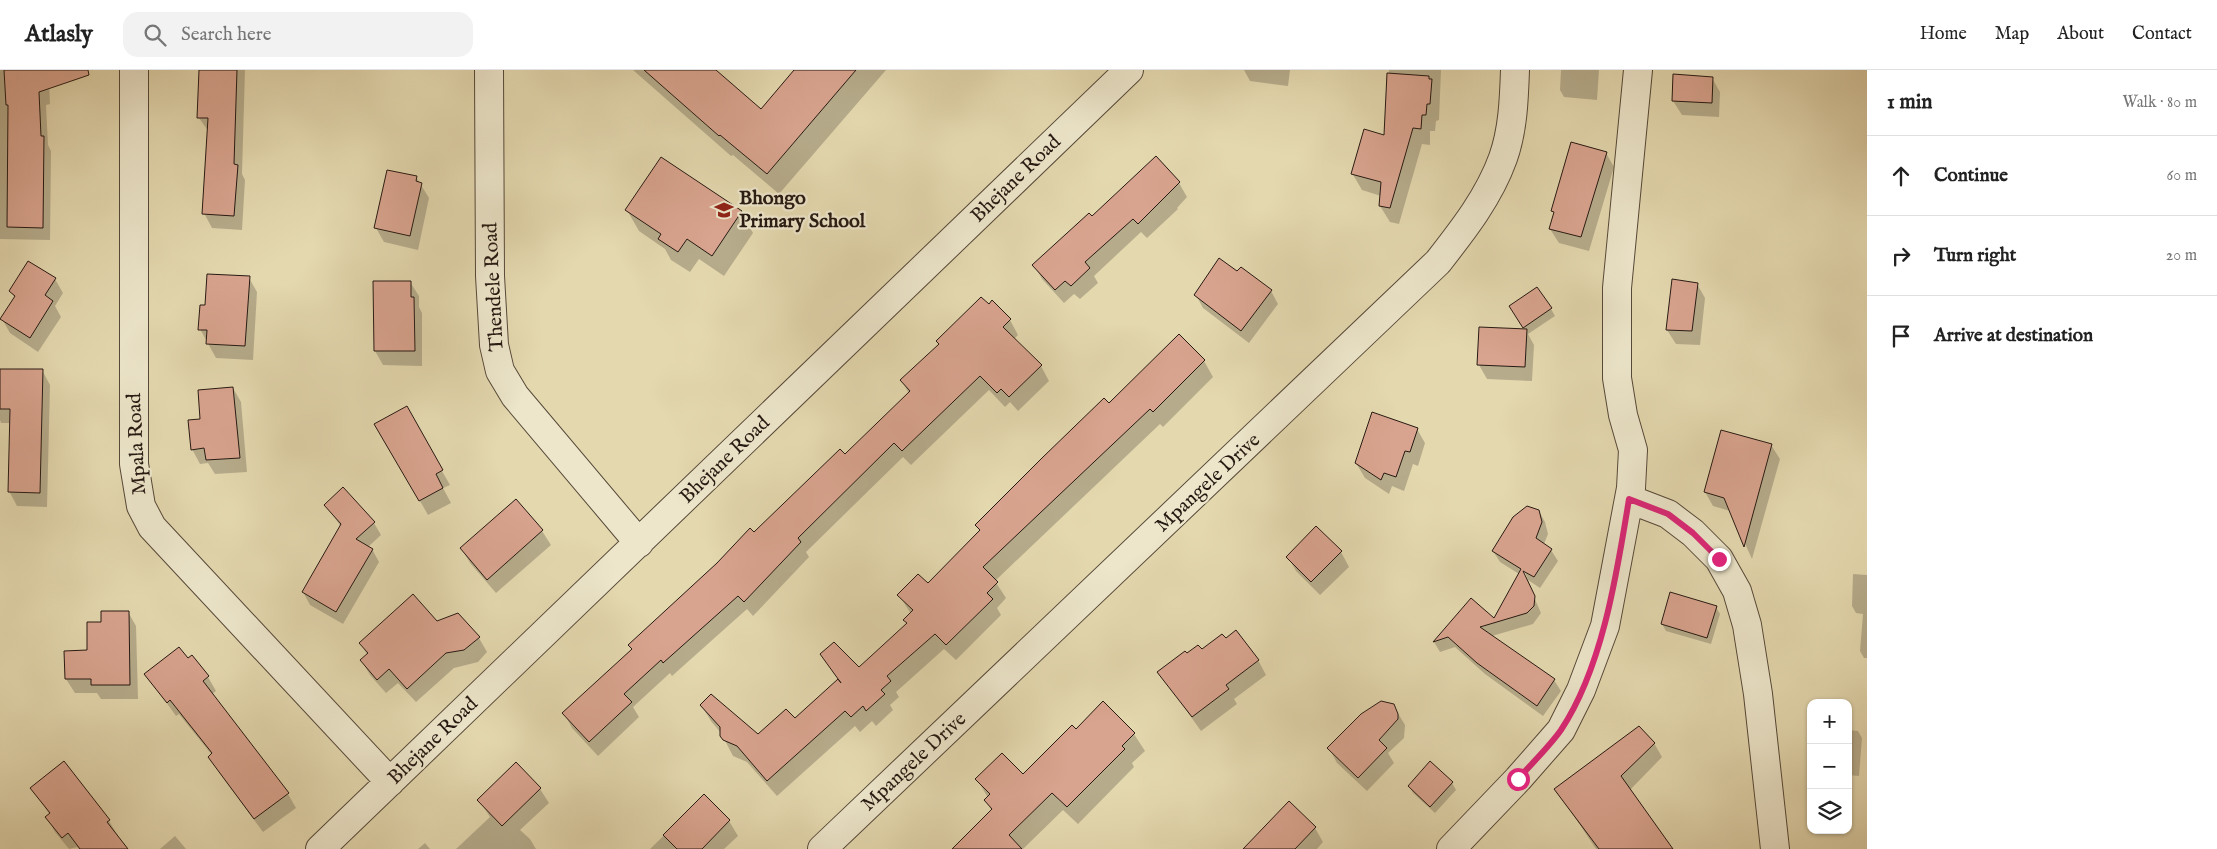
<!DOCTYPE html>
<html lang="en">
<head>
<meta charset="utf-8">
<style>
	:root { --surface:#fff; --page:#f2f2f2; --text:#222; --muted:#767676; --line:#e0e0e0 }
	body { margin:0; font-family:"IM FELL English",serif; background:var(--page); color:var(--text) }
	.controls { position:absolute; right:15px; bottom:15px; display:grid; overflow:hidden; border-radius:10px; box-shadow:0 1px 4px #0004 }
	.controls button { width:45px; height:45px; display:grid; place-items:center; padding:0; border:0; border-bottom:1px solid var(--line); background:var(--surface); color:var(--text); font:25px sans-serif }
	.stop { position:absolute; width:15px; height:15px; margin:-11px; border:4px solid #db2777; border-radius:50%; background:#fff }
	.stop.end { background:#db2777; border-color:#fff; box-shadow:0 1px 5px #0008 }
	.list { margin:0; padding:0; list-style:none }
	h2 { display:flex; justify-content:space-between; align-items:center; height:65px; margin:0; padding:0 20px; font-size:21px }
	h2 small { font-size:16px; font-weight:400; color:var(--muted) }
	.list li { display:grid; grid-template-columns:32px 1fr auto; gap:15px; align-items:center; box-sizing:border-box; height:80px; padding:0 20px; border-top:1px solid var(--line) }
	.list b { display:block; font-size:19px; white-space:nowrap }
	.list em { font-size:16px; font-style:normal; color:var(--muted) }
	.icon { flex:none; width:28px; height:28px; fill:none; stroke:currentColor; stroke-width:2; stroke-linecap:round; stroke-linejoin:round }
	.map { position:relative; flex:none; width:1867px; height:779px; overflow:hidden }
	header { display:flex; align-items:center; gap:30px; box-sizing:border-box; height:70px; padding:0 25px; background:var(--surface); border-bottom:1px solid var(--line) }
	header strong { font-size:24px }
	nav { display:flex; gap:28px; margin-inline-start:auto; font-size:18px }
	.search { width:350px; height:45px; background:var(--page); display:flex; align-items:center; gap:12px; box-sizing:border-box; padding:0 18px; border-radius:15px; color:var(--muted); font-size:19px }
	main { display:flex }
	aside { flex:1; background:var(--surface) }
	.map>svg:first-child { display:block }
</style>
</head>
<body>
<header>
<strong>Atlasly</strong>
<div class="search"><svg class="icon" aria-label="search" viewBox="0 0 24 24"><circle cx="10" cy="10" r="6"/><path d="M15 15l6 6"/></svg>Search here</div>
<nav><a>Home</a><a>Map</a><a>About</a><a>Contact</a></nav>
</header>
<main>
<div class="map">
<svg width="1867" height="779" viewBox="0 0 1867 779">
	<rect width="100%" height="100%" fill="#e4d8af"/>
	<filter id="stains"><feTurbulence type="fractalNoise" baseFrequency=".004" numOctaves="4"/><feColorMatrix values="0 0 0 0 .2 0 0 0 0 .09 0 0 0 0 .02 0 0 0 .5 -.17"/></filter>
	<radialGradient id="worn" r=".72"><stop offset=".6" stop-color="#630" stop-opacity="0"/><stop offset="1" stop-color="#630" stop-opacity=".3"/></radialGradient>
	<path fill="#0003" d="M0,0H42L49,12L50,34L46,35L48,75L51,81L50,170L0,169Z
		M200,0H245L242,104L245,110L242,160L212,158L204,143L209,62L199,48Z
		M633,0H714L761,41L796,0H886L779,124L733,85L731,86Z
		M1244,0H1290L1288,16L1250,11Z
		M1389,0H1441L1439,50L1436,51L1435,61H1430V75L1422,74L1399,154L1390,152L1380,136L1381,126L1362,120L1352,103L1385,66Z
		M1561,0H1599L1597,30L1564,27L1560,20Z
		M1712,8L1720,22L1719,47L1682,45L1673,31Z
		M1606,83L1614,97L1589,181L1559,173L1550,159L1555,144L1553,141Z
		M416,107L429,128L418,180L384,172L376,158Z
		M1179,113L1187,127L1177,138L1178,139L1147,168L1141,162L1094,206L1098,213L1080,229L1074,224L1064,233L1042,209L1034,195L1092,148Z
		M627,140L741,142L753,163L724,206L699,189L690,202L671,190L665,179L639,161Z
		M249,208L257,222L253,290L216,288L200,259L207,237Z
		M55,209L63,223L55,236L61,247L38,282L10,263L2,249L15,228L10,221Z
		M410,212L419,226V237L422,243V296L383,295L375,281Z
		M1697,214L1705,228L1700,275L1676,274L1667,260Z
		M1271,221L1278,234L1249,273L1203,238L1196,225Z
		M992,232L1010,250L1018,265L1014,269L1041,296L1049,311L1018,341L1010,332L1005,337L989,320L911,395L903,387L806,482L809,487L753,546L747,539L672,606L670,603L633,637L639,647L598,686L572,658L564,643L632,580L630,575L845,386L909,324L902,311Z
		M1551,239L1555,246L1528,264L1534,275L1532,311L1487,309L1479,295L1526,261L1514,243Z
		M1179,266L1204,291L1213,307L1163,357L1160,354L995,511L1006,528L997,538L1001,545L956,590L944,579L896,622L899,627L890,635L893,640L876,656L872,651L860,662L855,656L777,726L747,692L733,686L721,663L711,651L701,635L758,665L795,650L839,610L822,585L859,599L907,555L905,550L911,544L899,525L928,515L980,462L977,455L1109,335Z
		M0,300H42L50,315L47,437L17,436L9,421L11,353H1L0,350Z
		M233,318L241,332L247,402L215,404L208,393L200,394L192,379L202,350Z
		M406,338L450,415L443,418L451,433L428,445L376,354Z
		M1417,359L1425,373L1418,396L1413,394L1404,421L1392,416L1389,424L1365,408L1356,393Z
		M1771,375L1780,389L1752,489L1730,441L1713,436L1705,422Z
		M516,431L542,461L551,475L496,523L470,493L462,479Z
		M326,435L374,453L381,465L368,477L372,479L379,492L343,554L310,535L303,522L341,457Z
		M1539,441L1545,452L1548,464L1544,474L1551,480L1558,491L1540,518L1528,510L1522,494L1520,495L1541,543L1533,554L1492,566L1554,610L1561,621L1543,646L1485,604L1455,577L1440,582L1434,572L1471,530L1494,550L1519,504L1500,492L1493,481Z
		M1341,482L1349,497L1320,525L1296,501L1288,487Z
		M1867,501V588H1864L1860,581L1863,544L1856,543L1852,536L1853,504L1867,505Z
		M1716,537L1720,544L1711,574L1666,561L1662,554Z
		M128,542L136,556L138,629H101L97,623H75L66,609L88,581L102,553Z
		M436,552L479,568L487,582L478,592L454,598L416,632L398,613L386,623L370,605L362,591L368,586L360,573Z
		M1202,581L1258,590L1266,605L1234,629L1237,634L1201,661L1159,602L1187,585Z
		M146,604L208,607L216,621L212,624L288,724L296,738L263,762L218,701L210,687L212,685L179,644L176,646Z
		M1393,635L1405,655L1404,668L1388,683L1394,693L1367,721L1337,693L1329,678Z
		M1848,660L1858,661L1862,668L1859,706L1848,705Z
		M1076,661L1134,664L1145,681L1132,693L1134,697L1078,754L1063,740L1023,779H954L992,741L985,730L988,728L977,709L1023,706Z
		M1654,673L1662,687L1630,720L1671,779H1596L1556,719Z
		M516,694L540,719L549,733L520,760L530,769L536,779H456L490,747L479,730Z
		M1452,713L1456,720L1435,743L1413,723L1409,716Z
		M32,719L109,751L126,779H79L77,777L69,779L55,762L47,747L50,745Z
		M704,726L729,751L738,766L724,779H650Z
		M1315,758L1323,772L1317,779H1245Z
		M175,766L186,779H160Z
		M425,773L430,779H418Z"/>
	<path fill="#d9a48f" stroke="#261912" d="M4,0H88L89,5L39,22L41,66H44L43,158L7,157L8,35H6Z
		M199,0H237L234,94L238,95L234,146L202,144L208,48H197Z
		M644,0H716L761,39L794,0H856L767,104L720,65L719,66Z
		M1387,3L1429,6V9H1432L1430,34H1427L1426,45H1422L1421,59L1413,58L1390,138L1379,136L1381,112L1351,104L1364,59L1384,65Z
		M1673,4L1713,7L1712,33L1672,31Z
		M1571,72L1607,82L1581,167L1549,159L1554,142L1551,141Z
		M1156,86L1180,112L1138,154L1133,149L1085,192L1090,198L1071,216L1065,211L1055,220L1032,195L1089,143L1092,146Z
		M661,87L742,141L712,186L687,169L678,182L658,169L661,164L625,140Z
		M387,100L417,106L416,111L422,113L410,166L374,158Z
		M1219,188L1237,201L1241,197L1272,220L1241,261L1194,225Z
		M28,191L56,208L45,225L53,231L30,268L0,249L15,226L9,221Z
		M207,204L250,206L245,276L206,274L207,260H198L200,235H205Z
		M1672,209L1698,213L1692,261L1666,260Z
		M373,211H411V227H414L415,281H374Z
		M1537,217L1552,238L1523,258L1509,236Z
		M981,227L989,234L992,230L1011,249L1003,257L1042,295L1009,327L1001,319L997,323L980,306L902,381L894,373L798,468L801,472L744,532L738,526L663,593L661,590L624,624L632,632L589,672L562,643L632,579L628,575L717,493L750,458L754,462L840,379L845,384L910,321L900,310L939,274L936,271Z
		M1479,257L1527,259L1525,297L1477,295Z
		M1179,264L1205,290L1153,342L1150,339L983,497L998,512L987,523L993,529L946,575L935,564L887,606L891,611L881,620L885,624L866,641L863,636L851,647L845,641L767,711L737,676L723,670L720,666V657L700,635L711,624L758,664L786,639L795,648L838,609L841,613L820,584L834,572L859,597L870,587L907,553L903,550L913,540L897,525L918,504L928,513L980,460L975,455L1042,388L1104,328L1109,333Z
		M0,299H43L40,423L8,422L10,339H0Z
		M233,317L240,388L206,390L204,378L191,380L188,350L200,349L198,320Z
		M407,336L443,400L436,404L443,418L419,431L374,354Z
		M1372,342L1418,358L1410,382L1405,381L1396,407L1384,403L1381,410L1355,393Z
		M1721,360L1772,374L1744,477L1724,428L1704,422Z
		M343,417L375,452L356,469L373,479L336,542L302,522L341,454L324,435Z
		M516,429L543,460L487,510L460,478Z
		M1527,436L1539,440L1542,452L1536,468L1552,479L1534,507L1523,501L1535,526L1534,536L1527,543L1480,557L1555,609L1537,636L1477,593L1448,567L1433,572L1471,528L1494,548L1521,499L1492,481L1513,447Z
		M1316,456L1342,481L1311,512L1286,487Z
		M1670,522L1717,536L1707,568L1661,554Z
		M413,524L437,551L458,543L480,567L464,580L446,583L407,619L389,599L377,610L360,590L368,583L359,573Z
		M101,541H129L130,615H91V609H65L64,581L87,580V552H101Z
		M1236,560L1259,590L1226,615L1229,619L1192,647L1157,602L1185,581L1187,583L1198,575L1202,579L1222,564L1226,568Z
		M179,577L188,588L192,585L209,606L203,611L289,723L254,749L208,687L212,683L170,630L167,633L144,604Z
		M1103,631L1135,663L1122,676L1125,679L1067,737L1052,723L1009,765L1022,779H952L992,739L984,730L990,724L975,709L1002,683L1023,704L1072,655L1076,659Z
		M1381,631L1394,634L1398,644V649L1379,670L1387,678L1358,708L1327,678L1361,644Z
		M1639,656L1655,673L1621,706L1673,779H1599L1554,719Z
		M64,691L110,750L107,752L128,779H80L68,763L62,768L45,747L50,743L30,718Z
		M1430,691L1453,712L1430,737L1408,716Z
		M516,692L541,718L502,756L477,730Z
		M704,724L730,750L702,779H677L663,765Z
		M1289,731L1316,757L1295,779H1243Z"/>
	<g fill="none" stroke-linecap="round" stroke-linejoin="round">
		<g stroke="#564939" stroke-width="30">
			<path id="minor" d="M134,0V394L141,436L152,457L390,712
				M489,0L490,206L494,275L500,301L515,326L639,473
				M1629,429L1668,444L1693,463L1719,489L1737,521L1747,555L1758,624L1775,779
				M320,779L1129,0
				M822,779L1438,192C1463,160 1489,127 1503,88C1513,60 1514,29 1515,0
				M1451,779L1518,709L1561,660L1581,620L1605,556L1631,418L1633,380L1623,345L1617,308V218L1638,0"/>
		</g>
		<use href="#minor" stroke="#ede6cb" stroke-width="28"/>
	</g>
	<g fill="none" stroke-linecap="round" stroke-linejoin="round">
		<path stroke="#db2777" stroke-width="6" d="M1518,709C1532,693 1549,677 1561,660C1603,597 1617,502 1629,429L1668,444L1693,463L1719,489"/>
	</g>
	<defs>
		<g id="school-bare" transform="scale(1.5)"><path d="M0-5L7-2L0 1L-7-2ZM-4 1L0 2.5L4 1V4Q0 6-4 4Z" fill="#8f2418" stroke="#ede6cb" stroke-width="2.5" paint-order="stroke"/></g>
	</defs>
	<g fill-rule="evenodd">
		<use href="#school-bare" x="724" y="140"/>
	</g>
	<g text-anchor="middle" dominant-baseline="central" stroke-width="4.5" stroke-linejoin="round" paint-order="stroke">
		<g font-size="20" fill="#261912" stroke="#ede6cb">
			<text transform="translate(1016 109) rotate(-44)">Bhejane Road</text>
			<text transform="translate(494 217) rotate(-93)">Thendele Road</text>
			<text transform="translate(137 374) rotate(-93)">Mpala Road</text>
			<text transform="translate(725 390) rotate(-44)">Bhejane Road</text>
			<text transform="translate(1208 413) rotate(-43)">Mpangele Drive</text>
			<text transform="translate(433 671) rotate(-44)">Bhejane Road</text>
			<text transform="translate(914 692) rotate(-43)">Mpangele Drive</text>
		</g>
		<g font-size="20" font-weight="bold" fill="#261912" stroke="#ede6cb" text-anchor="start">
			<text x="739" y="128">Bhongo<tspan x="739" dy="23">Primary School</tspan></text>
		</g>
	</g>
	<rect width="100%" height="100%" filter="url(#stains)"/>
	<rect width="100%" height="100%" fill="url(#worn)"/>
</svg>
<div class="controls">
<button>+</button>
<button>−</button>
<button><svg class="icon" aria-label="layers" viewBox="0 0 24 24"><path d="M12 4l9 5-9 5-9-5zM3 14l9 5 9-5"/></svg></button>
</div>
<div class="stop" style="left:1518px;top:709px"></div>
<div class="stop end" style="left:1719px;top:489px"></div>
</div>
<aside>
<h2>1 min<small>Walk · 80 m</small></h2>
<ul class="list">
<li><svg class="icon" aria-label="ahead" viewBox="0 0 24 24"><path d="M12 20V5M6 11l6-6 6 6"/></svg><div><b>Continue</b></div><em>60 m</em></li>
<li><svg class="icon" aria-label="right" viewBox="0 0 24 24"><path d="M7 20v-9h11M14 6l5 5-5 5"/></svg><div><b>Turn right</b></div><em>20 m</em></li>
<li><svg class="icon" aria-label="arrive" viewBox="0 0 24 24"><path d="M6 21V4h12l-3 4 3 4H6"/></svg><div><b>Arrive at destination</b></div></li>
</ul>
</aside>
</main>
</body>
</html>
